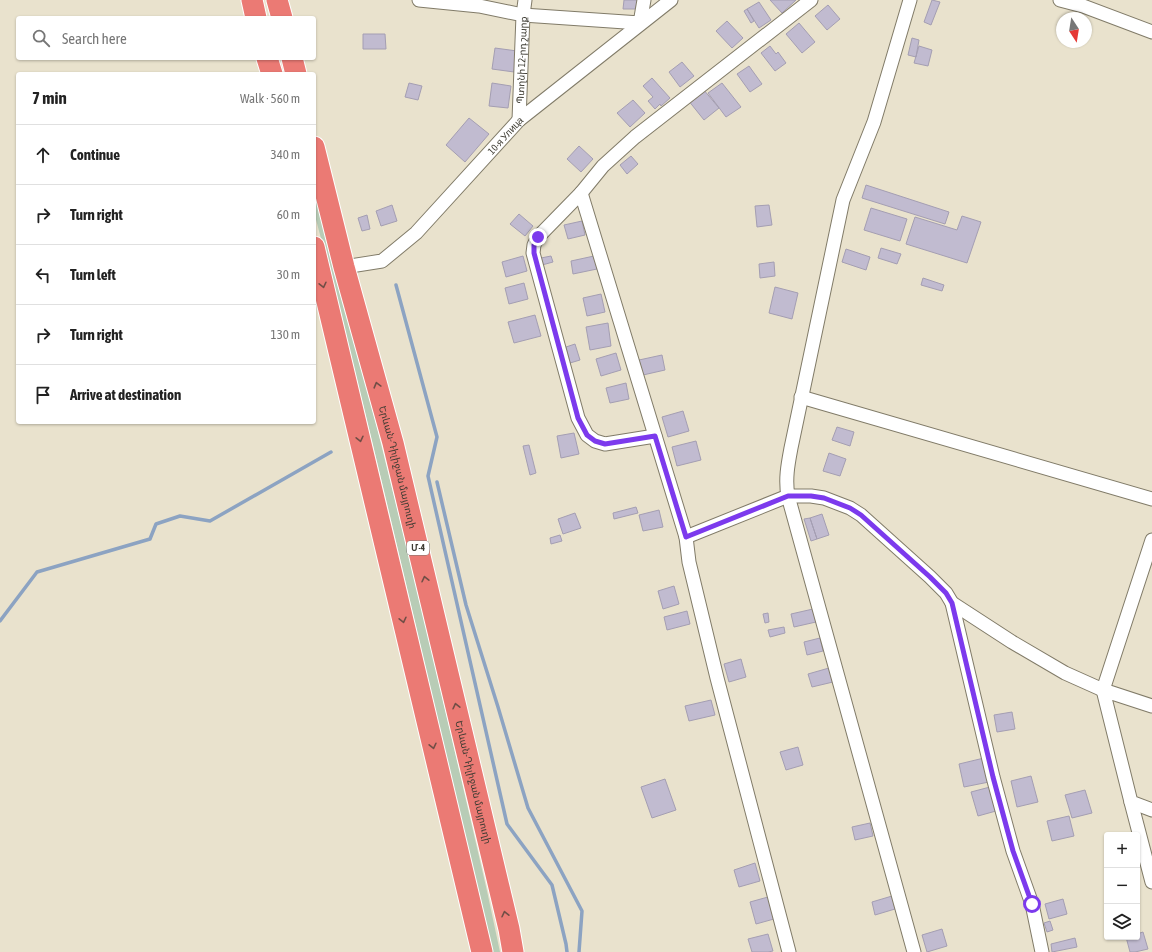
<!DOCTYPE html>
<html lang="en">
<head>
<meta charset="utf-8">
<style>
	:root { --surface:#fff; --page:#f2f2f2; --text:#222; --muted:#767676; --line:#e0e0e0 }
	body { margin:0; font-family:"Asap Condensed","Noto Sans Armenian",sans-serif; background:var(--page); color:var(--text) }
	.controls { position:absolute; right:12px; bottom:12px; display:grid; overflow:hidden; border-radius:4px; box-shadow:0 1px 3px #0004 }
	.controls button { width:36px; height:36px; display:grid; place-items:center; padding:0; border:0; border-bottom:1px solid var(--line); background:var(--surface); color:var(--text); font:20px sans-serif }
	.compass { position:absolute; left:1056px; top:12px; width:36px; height:36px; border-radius:50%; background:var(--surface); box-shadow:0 1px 3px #0004; rotate:168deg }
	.stop { position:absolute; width:12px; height:12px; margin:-9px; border:3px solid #7c3aed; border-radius:50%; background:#fff }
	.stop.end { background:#7c3aed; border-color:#fff; box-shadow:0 1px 4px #0008 }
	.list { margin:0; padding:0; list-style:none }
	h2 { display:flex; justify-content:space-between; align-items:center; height:52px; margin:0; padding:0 16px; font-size:17px }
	h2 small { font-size:13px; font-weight:400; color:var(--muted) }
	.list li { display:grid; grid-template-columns:26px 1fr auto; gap:12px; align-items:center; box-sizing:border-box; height:60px; padding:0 16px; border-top:1px solid var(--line) }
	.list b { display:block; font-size:15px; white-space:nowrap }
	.list em { font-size:13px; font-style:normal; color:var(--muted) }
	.icon { flex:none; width:22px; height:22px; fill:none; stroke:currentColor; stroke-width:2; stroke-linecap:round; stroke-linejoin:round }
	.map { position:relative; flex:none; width:1152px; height:952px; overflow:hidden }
	.search { position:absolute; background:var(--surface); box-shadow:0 1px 3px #0004; left:16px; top:16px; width:300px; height:44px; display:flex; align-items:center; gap:10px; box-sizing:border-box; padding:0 14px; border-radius:4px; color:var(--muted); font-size:15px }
	.panel { position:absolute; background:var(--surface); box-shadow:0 1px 3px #0004; left:16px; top:72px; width:300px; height:352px; border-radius:4px }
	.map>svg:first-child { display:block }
</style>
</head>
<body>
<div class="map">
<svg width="1152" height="952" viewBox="0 0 1152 952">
	<rect width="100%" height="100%" fill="#e9e2cd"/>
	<path fill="#b8ccb6" d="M314,184L376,424L419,597L487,891L500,952H490C434,704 379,457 314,212Z"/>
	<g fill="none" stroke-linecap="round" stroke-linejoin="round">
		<path stroke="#8ca3c2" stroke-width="3.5" d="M396,285L437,437L428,476L507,824L552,885L566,944L567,952
			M437,482L466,605L498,707L528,808L582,911L579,952
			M0,621L37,572L150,539L156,524L180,516L210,521L331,452"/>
	</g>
	<path fill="#c1bbd0" stroke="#a49eb2" d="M624,0H637L636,9H623Z
		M770,0H796L782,13Z
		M932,0L940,2L931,25L924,22Z
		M759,2L771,20L759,28L747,9Z
		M828,5L840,19L827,30L815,16Z
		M747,9L754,21L751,23L744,11Z
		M727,21L743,38L732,48L716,31Z
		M799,23L815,42L802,53L786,34Z
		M363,34H385L386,49H363Z
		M912,38L919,40L916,57L908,55Z
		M770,46L776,54L778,52L786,63L775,71L761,53Z
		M919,46L932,50L928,66L914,63Z
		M495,48L517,51L514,72L492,69Z
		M682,62L694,76L680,87L669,72Z
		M749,66L762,84L750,92L737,74Z
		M652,78L670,98L661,106L660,104L655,109L648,101L653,97L643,86Z
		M409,83L422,86L418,100L405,97Z
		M492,83L511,86L508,108L489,106Z
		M722,83L741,107L726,117L708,93Z
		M703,89L719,108L704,120L688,100Z
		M633,100L645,113L630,127L617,113Z
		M469,118L489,134L465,162L446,145Z
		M579,146L593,159L581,172L567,159Z
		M631,156L638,164L627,174L620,165Z
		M866,185L949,212L945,224L862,198Z
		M392,205L397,221L381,226L376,211Z
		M769,205L772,225L757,227L755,206Z
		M871,208L907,219L900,241L864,230Z
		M519,214L533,226L525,236L510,224Z
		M367,215L370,229L362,231L358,218Z
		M962,216L981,222L967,263L906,244L915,217L957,230Z
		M582,221L585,235L568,239L564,225Z
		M881,248L901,254L897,264L878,258Z
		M846,249L870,257L866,270L842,262Z
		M523,256L527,271L506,277L502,262Z
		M551,256L553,262L542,265L541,258Z
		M594,256L597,269L573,274L571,261Z
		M774,262L775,276L760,278L759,264Z
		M923,278L944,285L942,291L921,285Z
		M524,283L528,299L509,304L505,288Z
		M775,287L798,293L792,319L769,313Z
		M601,294L605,312L587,316L583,298Z
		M535,315L541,336L514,343L508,322Z
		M608,323L611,346L590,350L586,327Z
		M575,344L580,360L570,363L566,347Z
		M616,353L621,370L601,376L596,359Z
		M662,355L665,370L643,375L639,360Z
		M626,383L629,399L610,403L606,388Z
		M683,411L689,431L668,437L662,417Z
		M837,427L854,432L850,446L832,440Z
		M574,433L579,454L561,458L557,436Z
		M696,441L701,460L677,466L672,447Z
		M529,445L536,473L530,475L523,446Z
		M829,453L846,459L840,476L823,471Z
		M636,507L638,513L614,519L613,513Z
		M659,510L663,527L643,531L639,515Z
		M575,513L581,528L563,534L558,519Z
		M822,514L829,535L817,539L810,518Z
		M810,518L817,539L811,541L804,519Z
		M560,535L562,541L551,544L550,538Z
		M674,586L679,604L663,609L658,591Z
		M813,609L816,622L794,627L791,614Z
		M687,611L690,624L667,630L664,617Z
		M768,613L769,622L765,623L763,614Z
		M784,627L785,633L770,637L768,630Z
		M820,638L823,651L807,655L804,642Z
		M741,659L746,677L729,682L724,664Z
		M829,668L833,682L812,687L808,674Z
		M711,700L715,715L689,721L685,706Z
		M1012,712L1015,729L997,732L994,715Z
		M798,747L803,765L786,770L780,752Z
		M984,758L989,782L964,787L959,764Z
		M1031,776L1038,802L1017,807L1011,781Z
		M665,779L676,810L652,818L641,787Z
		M990,787L996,811L978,816L971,792Z
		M1085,790L1092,813L1072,818L1065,795Z
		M1069,816L1074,836L1052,841L1047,821Z
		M870,823L873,836L855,840L852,827Z
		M755,863L760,881L739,887L734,870Z
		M892,896L895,909L875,915L872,902Z
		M768,897L774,919L756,924L750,902Z
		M1063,899L1067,914L1049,919L1045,904Z
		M1050,921L1053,930L1047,932L1044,923Z
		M942,929L947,946L927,952L922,935Z
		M1143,932L1148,949L1135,952H1130L1126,937H1137V934Z
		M768,934L773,951L768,952H752L748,939Z
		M1075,938L1077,947L1052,952L1051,944Z"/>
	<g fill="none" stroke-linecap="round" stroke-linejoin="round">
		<g stroke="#817b68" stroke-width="15">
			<g id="minor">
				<path d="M419,0L479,6L523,15L640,23L644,0"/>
				<path d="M910,0L874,122L843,200L791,448C788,464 785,479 788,496L914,952"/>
				<path d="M1060,0L1083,6L1152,32"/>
				<path id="s1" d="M519,120L523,15L525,0"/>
				<path d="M581,193L686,537L689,562L717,678L789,952"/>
				<path id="s2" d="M344,267L382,261L416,233L519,120L671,0"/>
				<path d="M801,397L1152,499"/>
				<path d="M655,436L605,444L595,441L587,435L578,418L533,253L534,245L538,237L581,193L603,166L635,137L811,0"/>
				<path d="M686,537L788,496H811L824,498L850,508L861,515L930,577L946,593L952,603L1012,642L1065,673L1103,690L1152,706"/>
				<path d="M1152,540L1103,690L1131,802L1152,810"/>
				<path d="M952,603L993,777L1013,851L1032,904L1042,952"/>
				<path d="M1131,802L1152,882"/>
			</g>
		</g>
		<g stroke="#fff" stroke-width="23">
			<g id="trunk">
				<path d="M252,0L256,18"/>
				<path d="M277,0L282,18"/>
				<path d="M267,58L272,74"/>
				<path d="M292,58L296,74"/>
				<path id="s3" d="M314,147L344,267L393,443L509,929L513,952"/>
				<path d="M314,247L482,952"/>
			</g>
		</g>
		<use href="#minor" stroke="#fff" stroke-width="13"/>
		<use href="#trunk" stroke="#eb7a74" stroke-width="21"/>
	</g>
	<defs><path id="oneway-chevron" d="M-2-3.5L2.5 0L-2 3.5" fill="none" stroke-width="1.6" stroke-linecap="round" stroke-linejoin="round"/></defs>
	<g stroke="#714e46">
		<use href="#oneway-chevron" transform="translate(323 285) rotate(77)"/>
		<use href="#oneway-chevron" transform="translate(377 385) rotate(-105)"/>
		<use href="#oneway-chevron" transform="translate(360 439) rotate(77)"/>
		<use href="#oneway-chevron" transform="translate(425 579) rotate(-103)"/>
		<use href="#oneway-chevron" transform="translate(403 620) rotate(77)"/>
		<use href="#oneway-chevron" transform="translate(456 706) rotate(-103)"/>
		<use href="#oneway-chevron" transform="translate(433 746) rotate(77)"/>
		<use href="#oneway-chevron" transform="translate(505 914) rotate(-103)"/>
	</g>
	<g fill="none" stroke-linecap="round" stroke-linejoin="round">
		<path stroke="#7c3aed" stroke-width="5" d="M538,237L534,245V253L578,418L587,435L595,441L605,444L655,436L686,537L788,496H811L824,498L850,508L861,515L930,577L946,593L952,603L993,777L1013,851L1032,904"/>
	</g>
	<g text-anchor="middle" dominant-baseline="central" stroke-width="3" stroke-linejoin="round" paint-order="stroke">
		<rect fill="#fff" stroke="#777670" stroke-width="1" x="407" y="541" width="22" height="14" rx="3"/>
		<g font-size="9" font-weight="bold" fill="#3d3b32">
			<text x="418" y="548">Մ-4</text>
		</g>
		<g font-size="10" fill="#3d3b32" stroke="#fff">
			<text stroke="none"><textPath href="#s1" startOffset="60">Պտղնի 12-րդ շարք</textPath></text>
			<text stroke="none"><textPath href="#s2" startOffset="215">10-я Улица</textPath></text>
			<text stroke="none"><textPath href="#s3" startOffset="331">Երևան-Դիլիջան մայրուղի</textPath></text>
			<text stroke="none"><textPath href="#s3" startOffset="655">Երևան-Դիլիջան մայրուղի</textPath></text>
		</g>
	</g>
</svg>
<div class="controls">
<button>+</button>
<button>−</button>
<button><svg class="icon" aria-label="layers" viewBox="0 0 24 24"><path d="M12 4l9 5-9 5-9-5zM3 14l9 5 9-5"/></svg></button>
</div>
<svg class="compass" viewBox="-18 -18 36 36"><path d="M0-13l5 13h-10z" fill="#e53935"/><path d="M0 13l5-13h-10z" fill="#767676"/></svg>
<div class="stop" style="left:1032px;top:904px"></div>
<div class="stop end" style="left:538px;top:237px"></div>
<div class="search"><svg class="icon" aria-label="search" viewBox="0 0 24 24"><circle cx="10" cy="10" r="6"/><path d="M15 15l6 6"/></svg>Search here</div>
<section class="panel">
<h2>7 min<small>Walk · 560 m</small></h2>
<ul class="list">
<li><svg class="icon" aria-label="ahead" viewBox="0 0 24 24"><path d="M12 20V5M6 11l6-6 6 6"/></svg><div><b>Continue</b></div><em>340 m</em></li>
<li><svg class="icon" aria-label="right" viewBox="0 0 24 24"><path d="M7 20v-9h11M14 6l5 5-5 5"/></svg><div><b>Turn right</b></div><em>60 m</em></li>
<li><svg class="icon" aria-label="left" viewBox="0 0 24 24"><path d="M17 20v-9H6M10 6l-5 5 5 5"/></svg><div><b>Turn left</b></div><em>30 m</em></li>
<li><svg class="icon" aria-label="right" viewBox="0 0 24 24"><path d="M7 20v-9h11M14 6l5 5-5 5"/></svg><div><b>Turn right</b></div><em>130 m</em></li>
<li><svg class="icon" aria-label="arrive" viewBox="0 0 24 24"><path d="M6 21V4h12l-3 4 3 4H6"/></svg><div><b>Arrive at destination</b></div></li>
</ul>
</section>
</div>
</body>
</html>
